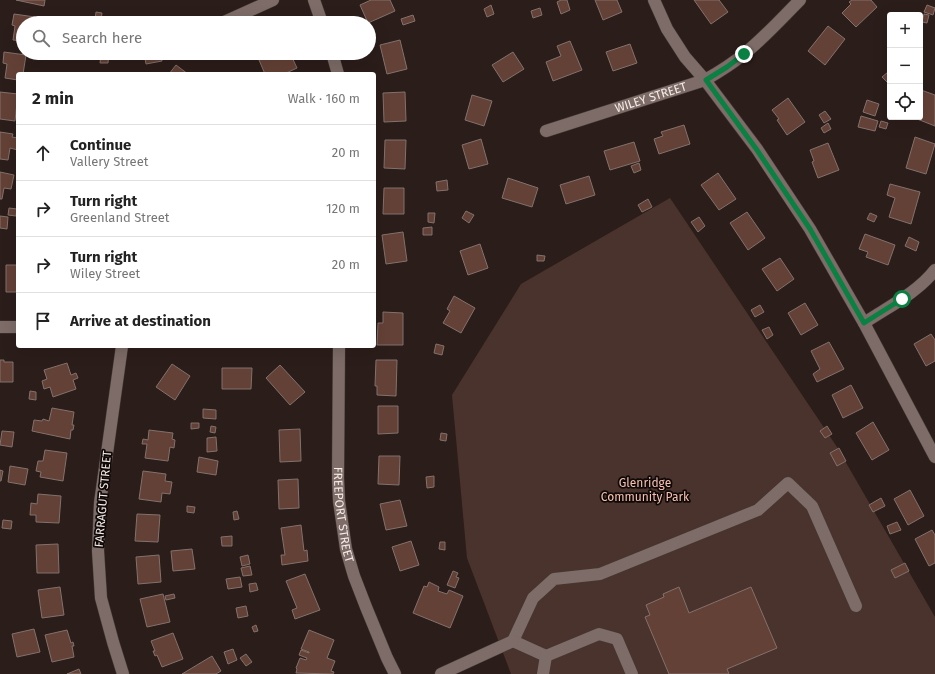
<!DOCTYPE html>
<html lang="en">
<head>
<meta charset="utf-8">
<style>
	:root { --surface:#fff; --page:#f6f6f6; --text:#222; --muted:#767676; --line:#e0e0e0 }
	body { margin:0; font-family:"Fira Sans",sans-serif; background:var(--page); color:var(--text) }
	.controls { position:absolute; right:12px; top:12px; display:grid; overflow:hidden; border-radius:4px; box-shadow:0 4px 16px #0002 }
	.controls button { width:36px; height:36px; display:grid; place-items:center; padding:0; border:0; border-bottom:1px solid var(--line); background:var(--surface); color:var(--text); font:20px sans-serif }
	.stop { position:absolute; width:12px; height:12px; margin:-9px; border:3px solid #0b8043; border-radius:50%; background:#fff }
	.stop.end { background:#0b8043; border-color:#fff; box-shadow:0 1px 4px #0008 }
	.list { margin:0; padding:0; list-style:none }
	h2 { display:flex; justify-content:space-between; align-items:center; height:52px; margin:0; padding:0 16px; font-size:17px }
	h2 small { font-size:13px; font-weight:400; color:var(--muted) }
	.list li { display:grid; grid-template-columns:26px 1fr auto; gap:12px; align-items:center; box-sizing:border-box; height:56px; padding:0 16px; border-top:1px solid var(--line) }
	.list b { display:block; font-size:15px; white-space:nowrap }
	.list p { margin:0; font-size:13px; white-space:nowrap; color:var(--muted) }
	.list em { font-size:13px; font-style:normal; color:var(--muted) }
	.icon { flex:none; width:22px; height:22px; fill:none; stroke:currentColor; stroke-width:2; stroke-linecap:round; stroke-linejoin:round }
	.map { position:relative; flex:none; width:935px; height:674px; overflow:hidden }
	.search { position:absolute; background:var(--surface); box-shadow:0 4px 16px #0002; left:16px; top:16px; width:360px; height:44px; display:flex; align-items:center; gap:10px; box-sizing:border-box; padding:0 14px; border-radius:22px; color:var(--muted); font-size:15px }
	.panel { position:absolute; background:var(--surface); box-shadow:0 4px 16px #0002; left:16px; top:72px; width:360px; height:276px; border-radius:4px }
	.map>svg:first-child { display:block }
</style>
</head>
<body>
<div class="map">
<svg width="935" height="674" viewBox="0 0 935 674">
	<rect width="100%" height="100%" fill="#2b1d1a"/>
	<path fill="#4a332c" d="M670,198L837,447L935,617V674H511L467,558L452,395L521,284Z"/>
	<path fill="#644136" stroke="#82716c" d="M16,0H45L44,6Z
		M371,0H390L395,11L368,23L360,5Z
		M561,0H567L570,10L561,14L557,2Z
		M595,0H617L622,12L603,20Z
		M694,0H719L728,12L711,24Z
		M852,0H871L877,7L856,27L842,13L851,4L849,2Z
		M491,5L494,14L487,17L484,9Z
		M927,5L935,8L933,15L924,12Z
		M540,8L542,15L533,18L531,11Z
		M96,12L102,13L101,20H95Z
		M14,14L35,17L34,23H23V41L13,40L15,26L12,25Z
		M924,14L929,15L927,23L922,22Z
		M413,15L415,21L403,25L401,19Z
		M828,26L845,39L825,65L808,51Z
		M400,40L407,69L387,74L380,45Z
		M570,41L582,70L553,81L546,62L561,56L557,46Z
		M630,44L637,63L613,71L606,52Z
		M4,52L26,55L23,74H18V80L5,78L7,64L3,63Z
		M513,52L524,69L503,82L492,65Z
		M144,53H161L162,61L146,64Z
		M256,53H290L297,68L284,74H265Z
		M101,54H109L108,63H100Z
		M176,65L188,74H169Z
		M888,72L890,75V81L888,83L882,77Z
		M921,90L935,95V126L912,117H920Z
		M0,92L18,94L15,121L0,119Z
		M405,92L406,121L384,122L383,93Z
		M472,95L492,101L484,126L465,120Z
		M788,98L805,122L787,135L777,120L779,119L772,110Z
		M867,100L879,104L875,116L863,112Z
		M825,111L831,119L824,123L819,115Z
		M861,116L878,121L875,131L858,127Z
		M881,121L888,123L886,129L879,127Z
		M828,123L831,129L824,133L821,128Z
		M684,125L690,144L659,154L654,139L663,136L661,132Z
		M0,132L13,134L12,137L18,138V150L10,148L8,160L0,159Z
		M915,137L935,144L926,174L906,168Z
		M481,139L488,164L469,169L462,145Z
		M385,140H406L405,169L384,168Z
		M634,142L640,161L610,170L604,151Z
		M828,143L839,170L818,178L812,162L814,161L810,150Z
		M639,163L641,170L634,173L631,166Z
		M0,172L14,175L11,189L4,188L2,199H0Z
		M718,173L736,199L719,210L701,185Z
		M589,176L595,195L566,204L560,185Z
		M508,178L538,188L532,207L502,198Z
		M447,180L448,190L437,191L436,182Z
		M890,184L920,192L911,224L889,217L895,198L887,195Z
		M384,188H404V214H383Z
		M648,199L652,207L642,212L638,205Z
		M9,208L17,209L16,216L8,215Z
		M466,211L474,215L469,223L462,218Z
		M747,212L765,238L748,250L730,223Z
		M428,213H435L434,223L428,222Z
		M870,213L877,216L874,222L867,219Z
		M0,216L8,217L7,229L0,228Z
		M699,217L705,226L698,232L691,222Z
		M432,227V235H423V228Z
		M403,232L407,261L386,264L382,235Z
		M865,234L895,245L888,265L866,257L868,252L859,249Z
		M909,237L919,242L916,251L905,246Z
		M480,244L488,268L468,275L460,251Z
		M537,255L545,256L544,261H537Z
		M780,258L794,279L777,291L762,269Z
		M6,265H18V292H6Z
		M454,296L475,308L461,333L443,323L450,311L447,309Z
		M805,303L818,325L801,335L788,313Z
		M760,305L764,312L755,317L751,310Z
		M383,312L403,313V345H377L378,323H383Z
		M769,327L773,335L767,339L762,330Z
		M931,334L935,340V361L926,366L914,344Z
		M829,342L844,369L817,382L813,374L820,369L811,351Z
		M436,344L444,346L442,355L434,353Z
		M0,360H4V362H13V382H0Z
		M376,360H397L396,396L377,395V386H375Z
		M67,363L71,375L76,373L78,378L73,380L76,389L53,397L50,387L44,389L42,381L47,379L44,370Z
		M172,364L190,376L175,400L156,387Z
		M280,365L305,392L290,405L266,378Z
		M222,368H252L251,389H222Z
		M851,385L863,408L843,418L832,395Z
		M30,391L36,392V400L29,399Z
		M378,406H398V433L378,434Z
		M52,408L74,412L72,425H74L73,430H71L70,439L32,431L34,420L42,421L43,419L49,421Z
		M203,409L216,410V419L203,418Z
		M873,422L889,450L872,460L856,433Z
		M191,423H199V428L191,429Z
		M211,426L216,427L215,433L210,432Z
		M827,426L832,434L825,438L820,431Z
		M300,429L301,461L280,462L279,430Z
		M149,430L173,433L172,439L175,440L174,448L170,447L168,461L145,458L147,444H142L143,439L148,440Z
		M2,431L14,432L12,447L0,445Z
		M441,433L447,434L446,441L440,440Z
		M216,437L217,451L207,452V438Z
		M839,448L846,461L837,466L830,453Z
		M45,450L67,453L63,481L40,477L41,472L36,471L38,461H43Z
		M379,456H400L399,485L378,484Z
		M199,457L218,461L216,475L197,472Z
		M10,466L28,469L25,485L8,482Z
		M0,470L3,471L1,481H0Z
		M143,471L166,474L165,481L172,482L170,494L162,493L161,502L139,499Z
		M434,476V487L427,488L426,477Z
		M298,479L299,508L279,509L278,480Z
		M910,490L924,516L908,525L894,499Z
		M38,494L61,496L59,523L36,522V515H30L31,503L37,504Z
		M881,498L885,506L873,512L869,505Z
		M400,500L407,526L386,530L380,504Z
		M187,506L195,507L194,513L187,512Z
		M237,511L239,519L234,520L233,512Z
		M137,514L160,515L158,542L135,541Z
		M3,520L12,521L11,529L2,528Z
		M897,522L901,530L890,534L887,526Z
		M301,525L304,551L307,550L308,561L282,565L281,555H285L281,528Z
		M932,530L935,535V563L929,566L915,539Z
		M232,536V546H222L221,537Z
		M411,541L419,565L400,571L392,547Z
		M440,542H445V550L439,549Z
		M58,544L59,573H37L36,545Z
		M192,549L195,569L173,571L171,551Z
		M159,555L161,582L138,584L136,557Z
		M248,555L250,564L242,566L240,557Z
		M905,563L909,571L895,578L891,570Z
		M250,566L252,575L243,576L241,568Z
		M453,571L458,573L456,577L459,578L455,588L447,585Z
		M305,574L320,610L295,619L292,610L297,608L286,581Z
		M240,577L242,587L228,589L226,579Z
		M429,582L439,587L438,591L447,594L449,590L463,596L450,628L413,613L424,586L427,587Z
		M256,583L258,590L250,592L249,584Z
		M60,587L64,615L42,618L38,590Z
		M679,587L689,613L751,587L777,648L727,669L729,674H669L645,617L650,615L646,605L664,597L663,594Z
		M163,594L170,622L147,627L140,599Z
		M174,594L175,598L166,600L165,596Z
		M246,606L248,616L238,618L236,608Z
		M256,625L258,631L254,632L252,627Z
		M34,629L40,652L17,657L12,634Z
		M67,630L71,643L73,642L74,646H72L74,657L52,662L45,635Z
		M309,630L334,640L327,658L335,661L331,671L334,672L333,674L296,673L297,669L296,668L300,658L306,660L307,658L299,655L301,650L309,653V652L301,649Z
		M173,633L183,659L162,667L157,655L155,656L153,651H155L151,641Z
		M233,649L237,660L228,664L224,652Z
		M246,654L252,662L246,666L240,658Z
		M212,656L221,671L216,674H182Z
		M79,669L81,674H67Z"/>
	<g fill="none" stroke-linecap="round" stroke-linejoin="round">
		<g stroke="#453937" stroke-width="13">
			<g id="minor">
				<path d="M314,0L322,23"/>
				<path d="M654,0L667,29L685,57L705,80L757,149L810,229L864,323L935,457"/>
				<path d="M222,23L273,0"/>
				<path d="M332,53L338,74"/>
				<path id="s1" d="M546,131L705,80C719,72 732,64 744,54C764,38 781,19 800,0"/>
				<path d="M864,323C888,307 917,293 935,270"/>
				<path d="M0,327H18"/>
				<path d="M122,346L100,503L98,551L101,598L113,642L123,674"/>
				<path id="s2" d="M339,346L338,478L339,501L346,549L354,576L366,607L387,658L395,674"/>
				<path d="M513,641L533,598L554,579L600,574L758,510L788,483L812,506L856,606"/>
				<path d="M513,641L546,656"/>
				<path d="M441,674L513,641"/>
				<path d="M543,674L546,656L599,634L617,639L632,674"/>
			</g>
		</g>
		<use href="#minor" stroke="#7d6c67" stroke-width="12"/>
	</g>
	<g fill="none" stroke-linecap="round" stroke-linejoin="round">
		<path stroke="#0b8043" stroke-width="5" d="M744,54L727,67L706,80L757,150L810,229L864,323L902,299"/>
	</g>
	<g text-anchor="middle" dominant-baseline="central" stroke-width="3.5" stroke-linejoin="round" paint-order="stroke">
		<g font-size="12" fill="#f5ebe8" stroke="#0f0908">
			<text stroke="none"><textPath href="#s1" startOffset="110">WILEY STREET</textPath></text>
			<text transform="translate(103 499) rotate(-85)">FARRAGUT STREET</text>
			<text stroke="none"><textPath href="#s2" startOffset="169">FREEPORT STREET</textPath></text>
		</g>
		<g font-size="12" fill="#f7c1b1" stroke="#0f0908">
			<text x="645" y="483">Glenridge<tspan x="645" dy="14">Community Park</tspan></text>
		</g>
	</g>
</svg>
<div class="controls">
<button>+</button>
<button>−</button>
<button><svg class="icon" aria-label="locate" viewBox="0 0 24 24"><circle cx="12" cy="12" r="6"/><path d="M12 2v4M12 18v4M2 12h4M18 12h4"/></svg></button>
</div>
<div class="stop" style="left:902px;top:299px"></div>
<div class="stop end" style="left:744px;top:54px"></div>
<div class="search"><svg class="icon" aria-label="search" viewBox="0 0 24 24"><circle cx="10" cy="10" r="6"/><path d="M15 15l6 6"/></svg>Search here</div>
<section class="panel">
<h2>2 min<small>Walk · 160 m</small></h2>
<ul class="list">
<li><svg class="icon" aria-label="ahead" viewBox="0 0 24 24"><path d="M12 20V5M6 11l6-6 6 6"/></svg><div><b>Continue</b><p>Vallery Street</p></div><em>20 m</em></li>
<li><svg class="icon" aria-label="right" viewBox="0 0 24 24"><path d="M7 20v-9h11M14 6l5 5-5 5"/></svg><div><b>Turn right</b><p>Greenland Street</p></div><em>120 m</em></li>
<li><svg class="icon" aria-label="right" viewBox="0 0 24 24"><path d="M7 20v-9h11M14 6l5 5-5 5"/></svg><div><b>Turn right</b><p>Wiley Street</p></div><em>20 m</em></li>
<li><svg class="icon" aria-label="arrive" viewBox="0 0 24 24"><path d="M6 21V4h12l-3 4 3 4H6"/></svg><div><b>Arrive at destination</b></div></li>
</ul>
</section>
</div>
</body>
</html>
